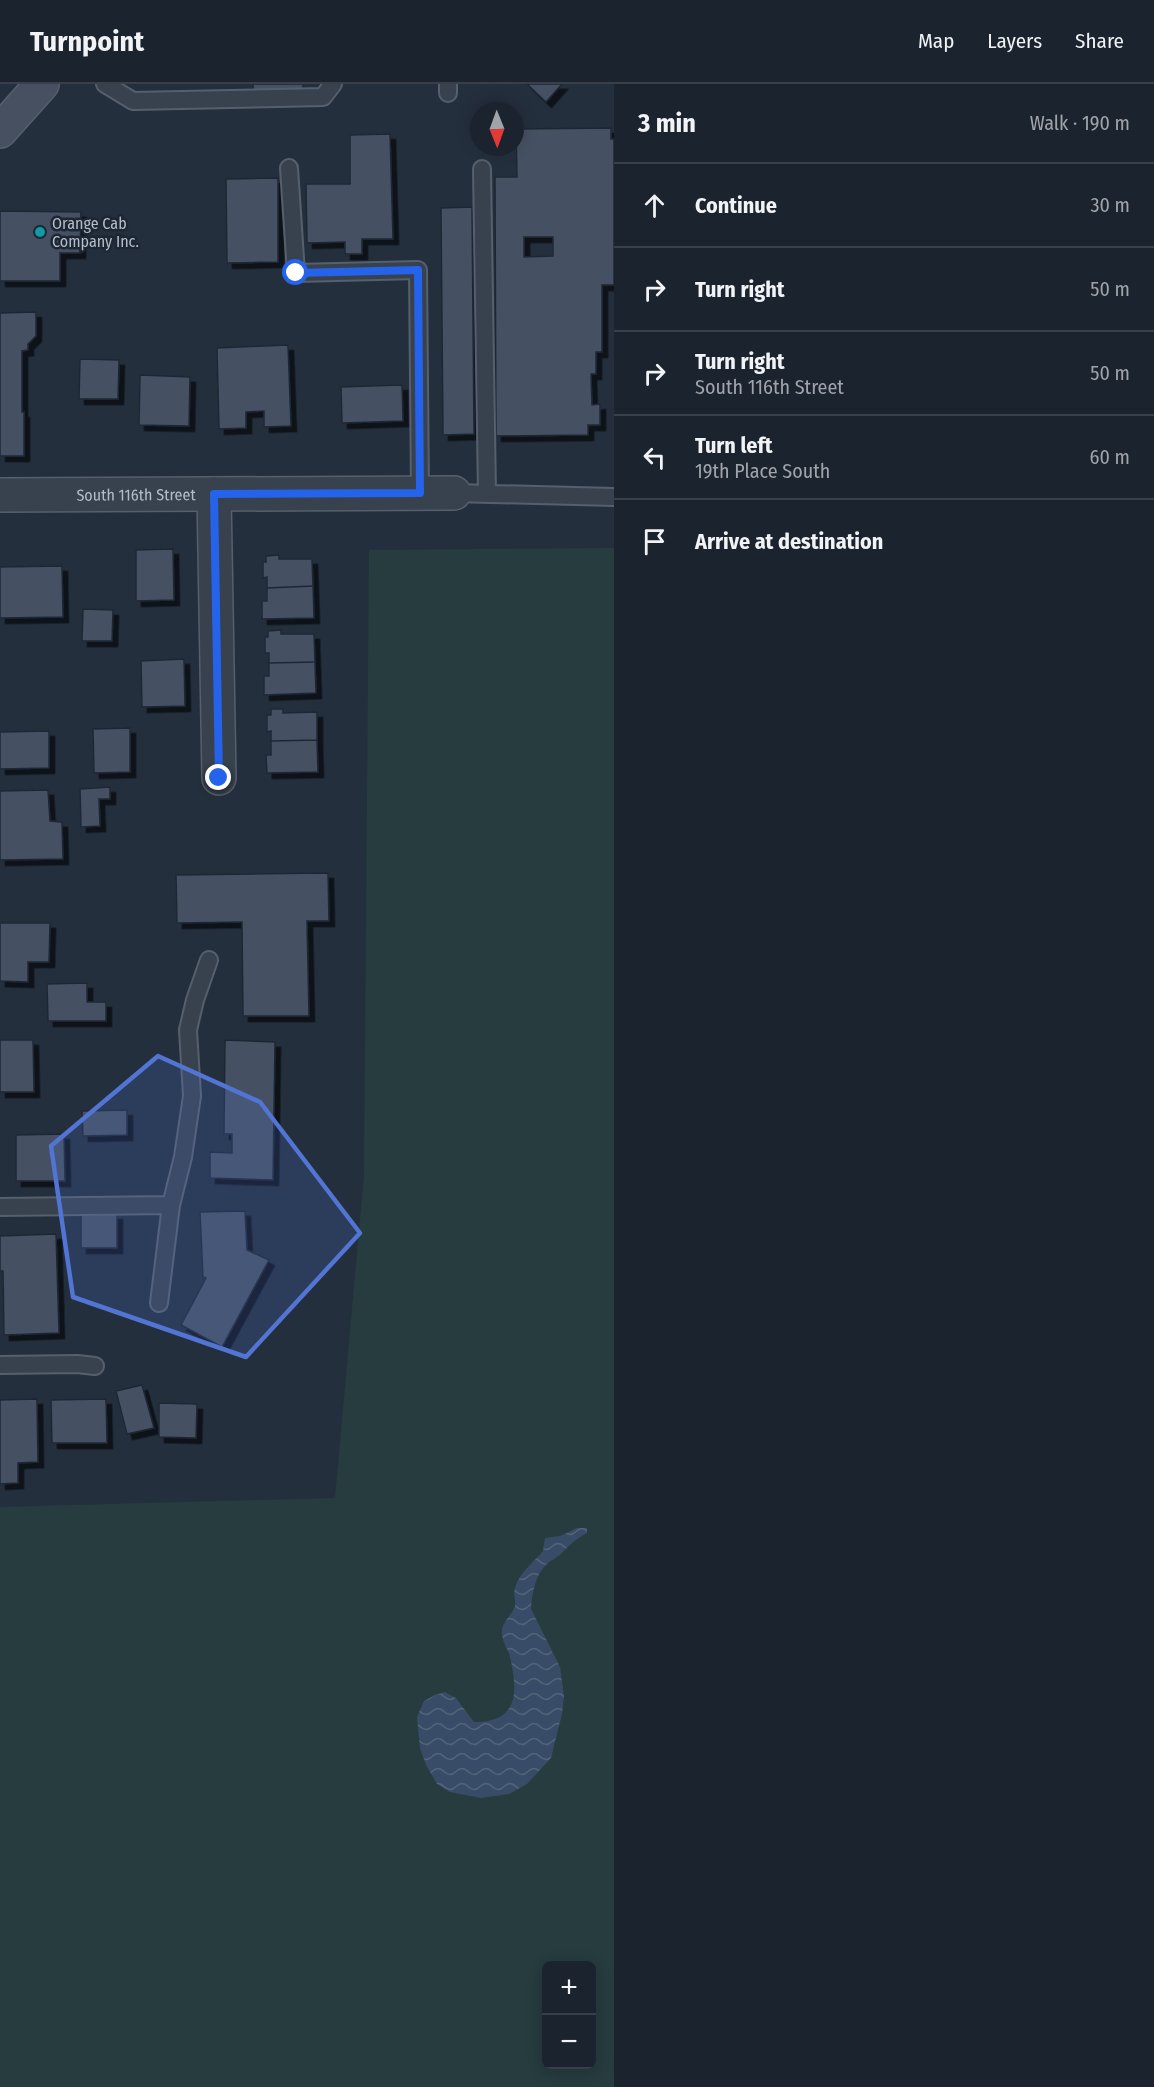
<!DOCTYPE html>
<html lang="en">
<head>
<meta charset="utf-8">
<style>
	:root { --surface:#1b232e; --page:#242b36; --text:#f1f3f6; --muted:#a0a4aa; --line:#39404a }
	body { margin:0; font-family:"Fira Sans Condensed",sans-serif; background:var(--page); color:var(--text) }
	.controls { position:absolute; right:18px; bottom:18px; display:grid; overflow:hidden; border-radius:9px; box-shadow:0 3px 15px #0003 }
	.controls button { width:54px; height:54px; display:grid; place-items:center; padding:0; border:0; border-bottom:2px solid var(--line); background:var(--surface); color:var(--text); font:30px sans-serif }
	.compass { position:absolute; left:470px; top:18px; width:54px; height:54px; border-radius:50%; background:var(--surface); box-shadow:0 3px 15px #0003; rotate:179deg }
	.stop { position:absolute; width:18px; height:18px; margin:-14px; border:4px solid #2563eb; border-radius:50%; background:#fff }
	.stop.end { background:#2563eb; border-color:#fff; box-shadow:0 2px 6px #0008 }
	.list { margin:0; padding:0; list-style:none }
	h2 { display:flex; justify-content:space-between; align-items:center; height:78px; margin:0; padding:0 24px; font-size:26px }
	h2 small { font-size:20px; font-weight:400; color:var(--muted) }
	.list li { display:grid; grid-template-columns:39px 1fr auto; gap:18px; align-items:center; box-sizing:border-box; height:84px; padding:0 24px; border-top:2px solid var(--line) }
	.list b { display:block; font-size:22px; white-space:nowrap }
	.list p { margin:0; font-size:20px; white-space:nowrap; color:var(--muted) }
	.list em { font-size:20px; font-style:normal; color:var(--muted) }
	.icon { flex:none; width:33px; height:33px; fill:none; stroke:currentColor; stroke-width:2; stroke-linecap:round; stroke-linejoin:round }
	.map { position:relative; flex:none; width:614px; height:2003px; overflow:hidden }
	header { display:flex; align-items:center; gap:36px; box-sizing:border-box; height:84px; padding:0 30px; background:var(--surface); border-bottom:2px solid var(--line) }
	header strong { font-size:28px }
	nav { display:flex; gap:33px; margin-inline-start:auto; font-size:21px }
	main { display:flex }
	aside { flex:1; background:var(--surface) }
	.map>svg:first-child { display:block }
</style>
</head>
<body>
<header>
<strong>Turnpoint</strong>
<nav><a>Map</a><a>Layers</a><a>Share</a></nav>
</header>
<main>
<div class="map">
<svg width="614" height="2003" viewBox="0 0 614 2003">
	<defs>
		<pattern id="water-waves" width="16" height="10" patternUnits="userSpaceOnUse" patternTransform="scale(1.5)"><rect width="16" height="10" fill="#394c67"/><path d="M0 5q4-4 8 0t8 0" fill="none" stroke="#53647b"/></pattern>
		<filter id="shadow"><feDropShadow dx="5.5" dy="5.5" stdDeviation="0" flood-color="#0009"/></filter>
	</defs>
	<rect width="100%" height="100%" fill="#242f3e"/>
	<path fill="#263c3f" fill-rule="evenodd" d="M614,464V2003H0V1423L335,1414L364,1091L369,466ZM546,1882H592V1980H546Z"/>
	<path fill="url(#water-waves)" d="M577,1444H587V1449C577,1454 569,1461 561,1470C557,1474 550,1476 546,1481C535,1491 532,1511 531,1525L560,1583L564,1612L562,1630L551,1674L527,1700L509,1710L481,1714L450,1708L437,1700L426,1681L420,1664L417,1633L424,1617L435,1611L445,1608L456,1614L474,1638C519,1639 518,1607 510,1573C508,1564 501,1557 502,1546C503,1537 512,1531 515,1522C516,1516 513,1510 515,1504C519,1489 534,1478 543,1467L545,1454L560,1452Z"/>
	<path fill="#455162" stroke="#1f2835" stroke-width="1.5" fill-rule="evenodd" filter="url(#shadow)" d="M253,0H303V5L253,7Z
		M527,0H562L546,18Z
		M611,44V55H614V201H602V268H596V290H591L592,321L600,320V341H588V351L496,352L495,93H517L516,45ZM524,153H553V172L524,173Z
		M390,50L393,155H362V170H345V158L307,159L306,100H350V51Z
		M278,94V178L227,179L226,95Z
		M472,123L474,350L443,351L441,124Z
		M0,127L81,128L80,169H60V197H0Z
		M36,228V252L28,260V266L22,267V328H24V372H0V229Z
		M288,261L291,342L264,343V327L246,328V344L219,345L217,264Z
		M80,275L119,276L118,315H79Z
		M140,291L190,293L189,342L139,341Z
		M402,301L403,337L342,339L341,303Z
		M173,465L174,516L136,517V466Z
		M279,471V475H312L313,502L267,504V493L263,494V478H266V472Z
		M62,482L63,533L0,534V483Z
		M313,502L314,534L262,535V517H267V504Z
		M83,525L113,526L112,557H82Z
		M281,546V550H314L315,578L269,579V569H265V553H268V547Z
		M184,575L185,622L142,623L141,577Z
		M315,578L316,609L264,611V592H269V579Z
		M271,625H283V629L317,628V656L271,657V647L267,648V631H271Z
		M130,644V688L94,689L93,645Z
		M49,647V684L0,685V648Z
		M317,656L318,688L267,689L266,671H271V657Z
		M110,703V715H99L100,742L81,743L80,705Z
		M48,706L50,737L62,738L63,775L0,776V707Z
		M328,789L329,837H307L309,932H243L242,838L177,839L176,791Z
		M0,839H50L49,878H28V898L0,897Z
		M87,899V918H106V937H48L47,900Z
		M0,956H33L34,1008H0Z
		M225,956L275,958L273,1096L210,1094V1068L232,1069V1050H224Z
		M127,1026V1051L83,1052L82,1027Z
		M64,1050L65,1097H16V1051Z
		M245,1127L247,1166L269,1176L222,1263L181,1241L206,1194L203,1193L200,1128Z
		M117,1130V1164H81V1131Z
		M56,1150L59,1249L4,1251L3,1187H0V1152Z
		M142,1301L154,1344L127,1350L116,1307Z
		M37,1315L38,1378L18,1379V1399L0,1400V1316Z
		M106,1315L107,1359H52L51,1316Z
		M159,1319L197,1320L196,1354L159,1353Z"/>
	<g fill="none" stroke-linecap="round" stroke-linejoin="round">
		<g stroke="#565f6c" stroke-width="20">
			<path id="lane" d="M105,0L133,17L323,13L333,0
				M448,0V9
				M289,84L296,189L418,186L420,409
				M482,85L487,410
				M454,409L614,413
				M0,1123L171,1121L183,1073L192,1012L188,946L195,916L209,876
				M159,1219L171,1121
				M0,1281L77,1280L95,1282"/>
		</g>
		<g stroke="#565f6c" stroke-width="36">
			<g id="street">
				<path d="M214,410L219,694"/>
				<path id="s1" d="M0,411L454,409"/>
			</g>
		</g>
		<g stroke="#565f6c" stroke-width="36">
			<path id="secondary" d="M0,47L42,0"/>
		</g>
		<use href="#lane" stroke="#38414e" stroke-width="16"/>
		<use href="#street" stroke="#38414e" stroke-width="33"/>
		<use href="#secondary" stroke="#465061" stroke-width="33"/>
	</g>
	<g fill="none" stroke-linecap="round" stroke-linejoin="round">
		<path stroke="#2563eb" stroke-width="8" d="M219,694L214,410L420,409L418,186L296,189"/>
	</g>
	<path fill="#5274d3" fill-opacity="0.2" stroke="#5274d3" stroke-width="4.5" stroke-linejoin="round" d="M158,972L260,1018L360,1149L246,1273L73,1213L51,1062Z"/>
	<circle fill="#0f9aa8" stroke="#1d2633" stroke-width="2" cx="40" cy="148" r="6"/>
	<g text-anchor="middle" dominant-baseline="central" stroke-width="5" stroke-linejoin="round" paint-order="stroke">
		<g font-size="16" fill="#b4bcc9" stroke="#1d2633" text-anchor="start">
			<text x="52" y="139">Orange Cab<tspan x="52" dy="18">Company Inc.</tspan></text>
		</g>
		<g font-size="16" fill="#b4bcc9" stroke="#1d2633">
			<text stroke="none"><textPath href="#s1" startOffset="136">South 116th Street</textPath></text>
		</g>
	</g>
</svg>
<div class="controls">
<button>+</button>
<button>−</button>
</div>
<svg class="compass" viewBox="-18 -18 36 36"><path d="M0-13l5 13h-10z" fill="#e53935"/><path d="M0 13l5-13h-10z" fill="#a0a4aa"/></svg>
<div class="stop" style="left:296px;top:189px"></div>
<div class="stop end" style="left:219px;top:694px"></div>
</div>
<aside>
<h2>3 min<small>Walk · 190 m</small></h2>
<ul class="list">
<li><svg class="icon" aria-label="ahead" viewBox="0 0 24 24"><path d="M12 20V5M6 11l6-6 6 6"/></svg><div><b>Continue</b></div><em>30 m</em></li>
<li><svg class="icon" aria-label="right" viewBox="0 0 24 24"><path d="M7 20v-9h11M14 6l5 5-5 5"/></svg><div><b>Turn right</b></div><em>50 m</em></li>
<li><svg class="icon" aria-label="right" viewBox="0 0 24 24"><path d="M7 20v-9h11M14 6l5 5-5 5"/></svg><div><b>Turn right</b><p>South 116th Street</p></div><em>50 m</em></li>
<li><svg class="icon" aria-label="left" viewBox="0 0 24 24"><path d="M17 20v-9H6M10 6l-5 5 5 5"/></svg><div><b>Turn left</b><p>19th Place South</p></div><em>60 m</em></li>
<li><svg class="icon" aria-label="arrive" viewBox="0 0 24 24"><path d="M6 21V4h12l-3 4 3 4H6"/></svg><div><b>Arrive at destination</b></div></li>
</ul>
</aside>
</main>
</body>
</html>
